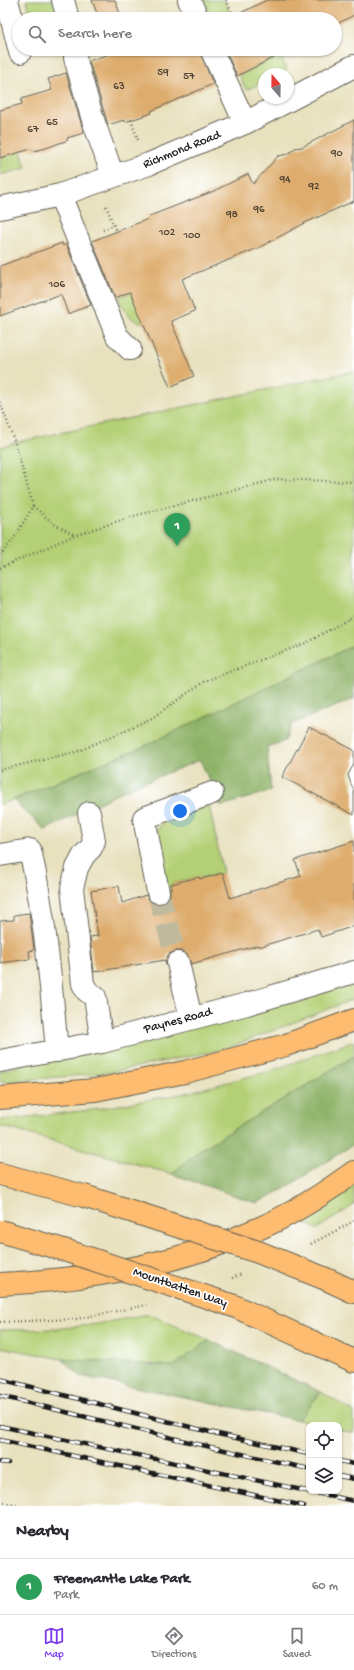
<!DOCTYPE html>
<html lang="en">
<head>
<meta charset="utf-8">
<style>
	:root { --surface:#fff; --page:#f7f7f7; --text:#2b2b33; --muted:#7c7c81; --line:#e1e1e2; --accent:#7c3aed }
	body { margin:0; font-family:"Gochi Hand",sans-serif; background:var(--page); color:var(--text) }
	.controls { position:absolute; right:12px; bottom:12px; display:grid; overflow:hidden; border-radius:8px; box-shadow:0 1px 3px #0004 }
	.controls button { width:36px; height:36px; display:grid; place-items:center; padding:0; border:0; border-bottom:1px solid var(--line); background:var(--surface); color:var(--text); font:20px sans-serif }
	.compass { position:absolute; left:258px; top:68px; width:36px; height:36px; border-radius:50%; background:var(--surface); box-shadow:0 1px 3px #0004; rotate:340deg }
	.you { position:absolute; left:180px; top:811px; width:14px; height:14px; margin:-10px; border:3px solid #fff; border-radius:50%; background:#1a73e8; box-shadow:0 0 0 6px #1a73e833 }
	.badge { display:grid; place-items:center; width:26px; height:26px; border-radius:50%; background:var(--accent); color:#fff; font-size:13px; font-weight:700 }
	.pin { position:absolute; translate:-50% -33px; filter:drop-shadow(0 1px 2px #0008) }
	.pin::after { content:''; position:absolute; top:21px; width:14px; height:12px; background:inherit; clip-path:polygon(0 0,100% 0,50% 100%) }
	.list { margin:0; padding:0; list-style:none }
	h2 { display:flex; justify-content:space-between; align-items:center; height:52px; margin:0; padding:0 16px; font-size:17px }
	h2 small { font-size:13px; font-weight:400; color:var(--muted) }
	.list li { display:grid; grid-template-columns:26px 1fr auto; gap:12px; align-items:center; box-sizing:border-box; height:56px; padding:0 16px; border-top:1px solid var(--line) }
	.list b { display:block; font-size:15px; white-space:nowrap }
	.list p { margin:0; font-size:13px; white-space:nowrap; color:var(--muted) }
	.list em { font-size:13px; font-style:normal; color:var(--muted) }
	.icon { flex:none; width:22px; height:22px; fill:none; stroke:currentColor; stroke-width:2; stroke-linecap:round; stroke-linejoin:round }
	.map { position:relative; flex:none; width:354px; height:1506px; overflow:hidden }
	.search { position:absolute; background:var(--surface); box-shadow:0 1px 3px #0004; left:12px; right:12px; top:12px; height:44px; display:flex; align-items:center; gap:10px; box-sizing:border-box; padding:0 14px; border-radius:22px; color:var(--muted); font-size:15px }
	.sheet { height:108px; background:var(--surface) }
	nav { display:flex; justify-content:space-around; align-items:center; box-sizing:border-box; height:56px; border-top:1px solid var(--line); background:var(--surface); font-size:11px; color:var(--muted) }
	nav a { display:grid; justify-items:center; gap:2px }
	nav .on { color:var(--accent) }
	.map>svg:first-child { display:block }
</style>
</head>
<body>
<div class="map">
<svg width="354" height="1506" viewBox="0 0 354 1506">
	<rect width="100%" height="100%" fill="#fff"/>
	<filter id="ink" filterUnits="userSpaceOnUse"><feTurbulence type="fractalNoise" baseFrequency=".025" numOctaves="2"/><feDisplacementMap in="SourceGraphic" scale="8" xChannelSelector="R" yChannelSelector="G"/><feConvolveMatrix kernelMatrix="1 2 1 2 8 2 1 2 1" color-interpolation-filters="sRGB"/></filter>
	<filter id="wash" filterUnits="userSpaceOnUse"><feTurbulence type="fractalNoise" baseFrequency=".012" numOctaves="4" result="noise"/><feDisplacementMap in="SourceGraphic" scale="16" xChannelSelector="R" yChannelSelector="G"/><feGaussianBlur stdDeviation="0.9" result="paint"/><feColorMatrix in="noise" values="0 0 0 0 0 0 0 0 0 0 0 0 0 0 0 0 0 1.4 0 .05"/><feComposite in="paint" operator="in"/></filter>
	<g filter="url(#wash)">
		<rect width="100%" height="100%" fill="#e8e1be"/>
		<path fill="#b3d076" stroke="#687649" d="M26,0H54L59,19H32Z
			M205,0H224L232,17L228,19H212L203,1Z
			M280,55L287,70L279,74H264V82L246,90L239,75Z
			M21,151L26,168L0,175V158Z
			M135,290L144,323C128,320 124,311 119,297Z
			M354,371V645L149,744L0,805V447L22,441Z
			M209,805L223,873L200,879L199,877L171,884L172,888L166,890L156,832L163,822Z
			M354,979V999L225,1049L106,1073L0,1082V1071Z
			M354,1041V1056L200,1150L172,1174L0,1126V1120L91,1110L186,1093L270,1071Z
			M354,1183V1205L317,1229L298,1220Z
			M148,1314L209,1340L174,1366L62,1359L0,1347V1330L56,1329L97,1324Z
			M321,1392L354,1412V1433L339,1430V1425H319L298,1420Z"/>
		<path fill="#8eb267" stroke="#556742" d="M354,645V699L292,724L285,741L267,747L271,791L221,806L200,760L125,790L45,830L13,800L149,744Z
			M354,1056V1144L284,1189L256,1203L172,1174L200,1150Z
			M209,1340L321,1392L298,1420L80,1376L62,1359L174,1366Z"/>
		<g id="blocks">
			<path fill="#dead6e" d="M92,0H115L122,19H99Z
				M267,0H354V15L335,25V19H228Z
				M110,49H199L213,84L151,111L152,113L125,122L124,120L108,125L89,61L112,53Z
				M225,49H287L274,55L275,57L237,76Z
				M66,73L84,133L67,138L68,140L46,148L34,151L31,149L0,158V110L22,104L21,99L52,90L48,79Z
				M354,120V201L307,222L258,248L182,279L195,311L171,321L194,376L170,387L130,292L117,297H115L92,241L148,219L147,217L214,191L248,174L253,184L278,156L288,154L295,148L302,147Z
				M62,243L63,246L66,244L91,305L68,314L61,294L0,316V266Z
				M309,727L354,750V764L348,775L354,792V815L282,777Z
				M354,841V926L321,937L318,929L259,947V945L191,964L187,954L181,951H176L169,954L166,959V965L165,960L94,972L90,937L98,936L91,891L119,886L122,903L146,895L149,900L154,904H160L166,902L170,896V888H172L171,884L199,877L200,879L223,873L230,898L301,876L295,860Z
				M29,913L34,950L29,951L30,959L0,963V921L14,920V915Z"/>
		</g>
	</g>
	<g filter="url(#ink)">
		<use href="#blocks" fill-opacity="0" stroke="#636155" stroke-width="1"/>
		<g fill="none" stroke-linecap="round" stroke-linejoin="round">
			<path stroke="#bfba9e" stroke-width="22" stroke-dasharray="22 11" stroke-linecap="butt" d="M158,892L178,963"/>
			<g stroke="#636155" stroke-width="24">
				<path id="minor" d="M7,0L20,52
					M63,0L68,19
					M189,0L198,19
					M76,49L75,58L93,120L113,176
					M211,49L245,123
					M60,195L117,336L130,349
					M0,208L60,195L149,164L245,123L354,66
					M89,813L94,841L91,848L84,855L77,868L72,888L83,984L87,991L95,997L102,1042
					M0,855L30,850C45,916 51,983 57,1051
					M158,892L144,818L212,793
					M178,963L191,1018
					M0,1061L102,1042L247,1004L354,972"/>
			</g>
			<g stroke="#636155" stroke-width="24">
				<path id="highway" d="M0,1098L95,1090L185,1072L286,1045L354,1020
					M0,1174L84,1196
					M326,1279L354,1292
					M0,1284C88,1280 180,1264 260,1228C293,1214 325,1193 354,1172
					M234,1306L354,1361"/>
			</g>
			<path stroke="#636155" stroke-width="2.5" stroke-dasharray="1 3" stroke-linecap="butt" d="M226,0L234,17
				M131,120L138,140
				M106,206L116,231
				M103,230L114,225
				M0,402L16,446L33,506L13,540L0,555
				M33,506L54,524L75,535
				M0,568L75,535L134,516L277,479L354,482
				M0,770L79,751L152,718L205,681L306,643L354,616
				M311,1244L354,1221
				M232,1278L242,1274
				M0,1322L76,1319L147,1305
				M0,1502L20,1506"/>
			<use href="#minor" stroke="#fff" stroke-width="22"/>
			<use href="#highway" stroke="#fdbc6f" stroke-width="22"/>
			<g stroke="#1c1c1c" stroke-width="4.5">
				<path id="rail" d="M0,1379L218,1434L309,1454
					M0,1396L193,1443L309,1469
					M0,1426L354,1501
					M0,1440L304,1506
					M339,1461L354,1464
					M0,1462L8,1463
					M339,1476L354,1479"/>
			</g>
			<use href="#rail" stroke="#fff" stroke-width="3" stroke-dasharray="9" stroke-linecap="butt"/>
			<g stroke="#636155" stroke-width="24" stroke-linecap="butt">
				<path id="highway-bridge" d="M84,1196L258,1252L326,1279
					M0,1231L67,1251L234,1306"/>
			</g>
			<use href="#highway-bridge" stroke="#fdbc6f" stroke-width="22"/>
		</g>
	</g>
	<g text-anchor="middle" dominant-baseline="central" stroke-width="3.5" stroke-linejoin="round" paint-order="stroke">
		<g font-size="11" fill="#4c4030">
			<text x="163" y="73">59</text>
			<text x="189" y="77">57</text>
			<text x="119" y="87">63</text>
			<text x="52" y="123">65</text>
			<text x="33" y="130">67</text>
			<text x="337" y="154">90</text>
			<text x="285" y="180">94</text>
			<text x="314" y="187">92</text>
			<text x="259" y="210">96</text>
			<text x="232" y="215">98</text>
			<text x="167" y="233">102</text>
			<text x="192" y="236">100</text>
			<text x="57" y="285">106</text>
		</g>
		<g font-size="13" fill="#1c1c1c" stroke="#fff">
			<text transform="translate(182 150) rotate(-22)">Richmond Road</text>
			<text transform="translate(178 1021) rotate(-15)">Paynes Road</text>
			<text transform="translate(180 1288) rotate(19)">Mountbatten Way</text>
		</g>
	</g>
</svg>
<div class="controls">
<button><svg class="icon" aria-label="locate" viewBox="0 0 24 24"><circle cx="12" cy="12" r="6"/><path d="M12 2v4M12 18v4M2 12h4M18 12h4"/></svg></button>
<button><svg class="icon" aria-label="layers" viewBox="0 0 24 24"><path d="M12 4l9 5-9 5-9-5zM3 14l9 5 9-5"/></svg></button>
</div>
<svg class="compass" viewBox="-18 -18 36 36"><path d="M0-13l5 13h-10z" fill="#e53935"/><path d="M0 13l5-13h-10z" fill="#7c7c81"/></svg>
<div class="you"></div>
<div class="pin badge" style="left:177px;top:546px;background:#2e9e5b">1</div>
<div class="search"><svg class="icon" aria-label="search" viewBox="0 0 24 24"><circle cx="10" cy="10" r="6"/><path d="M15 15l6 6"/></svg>Search here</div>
</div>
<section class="sheet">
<h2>Nearby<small></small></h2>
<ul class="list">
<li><span class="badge" style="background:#2e9e5b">1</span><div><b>Freemantle Lake Park</b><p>Park</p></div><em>60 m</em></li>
</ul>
</section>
<nav>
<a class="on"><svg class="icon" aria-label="map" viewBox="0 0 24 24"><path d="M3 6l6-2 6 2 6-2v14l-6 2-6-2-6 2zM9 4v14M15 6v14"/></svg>Map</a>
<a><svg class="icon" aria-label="directions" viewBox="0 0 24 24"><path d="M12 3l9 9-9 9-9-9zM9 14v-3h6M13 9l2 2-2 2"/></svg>Directions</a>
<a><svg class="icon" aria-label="saved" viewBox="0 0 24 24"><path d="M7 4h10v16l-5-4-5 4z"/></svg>Saved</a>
</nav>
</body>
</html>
